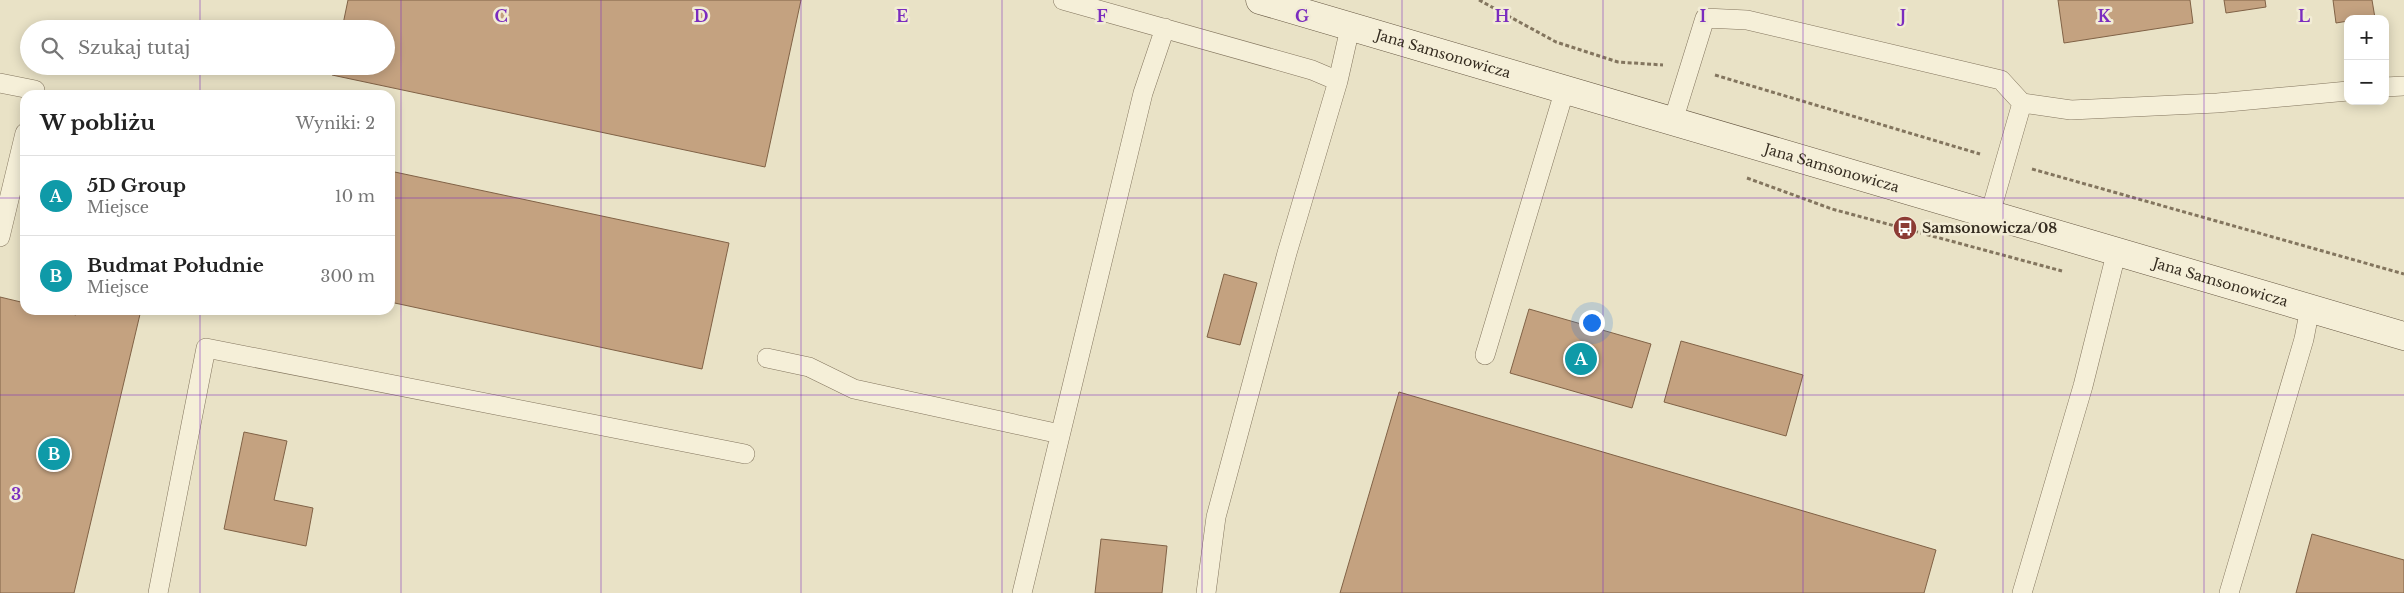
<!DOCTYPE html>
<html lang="pl">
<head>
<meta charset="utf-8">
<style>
	:root { --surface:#fff; --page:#f6f6f6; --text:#222; --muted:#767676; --line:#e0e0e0; --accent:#ea580c }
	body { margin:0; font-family:"Libre Baskerville",serif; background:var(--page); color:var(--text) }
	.controls { position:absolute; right:15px; top:15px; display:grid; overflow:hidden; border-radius:10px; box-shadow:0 2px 12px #0003 }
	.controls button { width:45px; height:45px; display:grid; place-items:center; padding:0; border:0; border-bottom:1px solid var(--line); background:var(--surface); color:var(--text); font:25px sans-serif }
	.you { position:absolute; left:1591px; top:322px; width:18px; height:18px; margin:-12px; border:4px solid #fff; border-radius:50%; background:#1a73e8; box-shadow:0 0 0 8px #1a73e833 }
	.badge { display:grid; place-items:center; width:32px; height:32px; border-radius:50%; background:var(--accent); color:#fff; font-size:16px; font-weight:700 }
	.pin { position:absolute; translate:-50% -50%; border:2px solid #fff; box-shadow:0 1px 5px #0006 }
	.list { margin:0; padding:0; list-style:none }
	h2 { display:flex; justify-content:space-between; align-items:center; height:65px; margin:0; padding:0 20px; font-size:21px }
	h2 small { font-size:16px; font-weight:400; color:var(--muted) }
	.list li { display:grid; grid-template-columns:32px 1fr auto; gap:15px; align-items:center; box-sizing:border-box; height:80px; padding:0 20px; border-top:1px solid var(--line) }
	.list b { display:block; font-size:19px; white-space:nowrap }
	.list p { margin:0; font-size:16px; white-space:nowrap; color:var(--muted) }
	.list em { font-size:16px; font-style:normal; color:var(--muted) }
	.icon { flex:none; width:28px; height:28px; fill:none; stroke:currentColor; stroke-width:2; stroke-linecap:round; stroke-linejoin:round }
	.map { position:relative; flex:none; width:2404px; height:593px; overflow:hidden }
	.search { position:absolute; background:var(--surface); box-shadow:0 2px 12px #0003; left:20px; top:20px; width:375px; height:55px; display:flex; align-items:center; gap:12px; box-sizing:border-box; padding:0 18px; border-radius:28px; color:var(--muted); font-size:19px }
	.panel { position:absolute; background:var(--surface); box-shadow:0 2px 12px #0003; left:20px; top:90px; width:375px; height:225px; border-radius:15px }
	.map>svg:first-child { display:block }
</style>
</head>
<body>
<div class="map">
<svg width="2404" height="593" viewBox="0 0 2404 593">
	<rect width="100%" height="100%" fill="#e9e2c6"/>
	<path fill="#c4a280" stroke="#806246" d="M348,0H801L765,167L332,75L334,66H386V29H342Z
		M2058,0H2190L2193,23L2064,43Z
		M2224,0H2265L2266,7L2226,13Z
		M2333,0H2372L2375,18L2348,19V21L2336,23Z
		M390,171L729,243L702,369L390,302Z
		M1224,274L1257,283L1240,345L1207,337Z
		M0,297L25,303V310H55L76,315L77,310H141L74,593H0Z
		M1529,309L1651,344L1632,408L1510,373Z
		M1681,341L1803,375L1786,436L1664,402Z
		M1399,392L1936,550L1924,593H1340Z
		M244,432L287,441L274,500L313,508L306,546L224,529Z
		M2312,534L2404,560V593H2296Z
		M1101,539L1167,546L1162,593H1095Z"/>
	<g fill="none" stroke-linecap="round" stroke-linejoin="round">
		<g stroke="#83755e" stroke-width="20">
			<path id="service" d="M1063,0L1312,70L1338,81
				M0,83L35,90L34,95
				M2385,87L2404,86
				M1673,121L1705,18L1747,20L2001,80L2022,103L2071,110L2217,103L2348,91
				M1990,214L2022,103
				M0,237L25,133
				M1485,355L1565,89
				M767,358L809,367L854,389L1060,434
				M158,593L206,348L745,454
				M1022,593L1143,93L1165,28
				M1206,593L1216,517L1287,253L1338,81L1350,28
				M2022,593L2083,386L2117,250
				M2229,593L2304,339L2310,308"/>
		</g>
		<g stroke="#655641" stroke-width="29">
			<g id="secondary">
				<path id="s1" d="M1260,0L2404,336"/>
			</g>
		</g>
		<path stroke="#83755e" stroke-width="3" stroke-dasharray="4 2.5" stroke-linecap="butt" d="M1479,0L1556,42L1618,62L1663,65
			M1715,75L1980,154
			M2032,169L2404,274
			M1747,178L1832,209L2062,271"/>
		<use href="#service" stroke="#f5efd8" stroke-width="19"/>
		<use href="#secondary" stroke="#f5efd8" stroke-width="28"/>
	</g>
	<path fill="none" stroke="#7b2cbf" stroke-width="1" stroke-opacity="0.55" d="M200,0V29M401,0V593M601,0V593M801,0V593M1002,0V593M1202,0V593M1402,0V593M1603,0V593M1803,0V593M2003,0V593M2204,0V593M200,66V95M0,198H25M390,198H2404M200,310V593M0,395H2404"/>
	<defs>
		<g id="bus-disc" transform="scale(1.25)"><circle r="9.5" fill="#8c3b34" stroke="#f2ecd5"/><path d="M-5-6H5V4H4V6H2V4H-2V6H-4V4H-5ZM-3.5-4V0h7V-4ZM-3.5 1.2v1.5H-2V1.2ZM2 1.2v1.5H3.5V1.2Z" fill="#fff"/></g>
	</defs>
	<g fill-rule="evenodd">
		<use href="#bus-disc" x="1905" y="228"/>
	</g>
	<g text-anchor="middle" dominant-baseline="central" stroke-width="5" stroke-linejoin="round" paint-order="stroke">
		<g font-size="14" fill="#352c20" stroke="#f2ecd5">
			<text stroke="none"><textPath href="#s1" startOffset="191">Jana Samsonowicza</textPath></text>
			<text stroke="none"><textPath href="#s1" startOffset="596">Jana Samsonowicza</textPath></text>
			<text stroke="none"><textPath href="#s1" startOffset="1001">Jana Samsonowicza</textPath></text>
		</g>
		<g font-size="14" font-weight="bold" fill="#352c20" stroke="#f2ecd5" text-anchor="start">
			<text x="1922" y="228">Samsonowicza/08</text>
		</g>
	</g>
	<g font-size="16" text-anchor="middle" font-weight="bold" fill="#7b2cbf" stroke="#f2ecd5" stroke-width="5" stroke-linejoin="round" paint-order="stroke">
		<text x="501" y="22">C</text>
		<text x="701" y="22">D</text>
		<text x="902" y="22">E</text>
		<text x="1102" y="22">F</text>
		<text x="1302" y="22">G</text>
		<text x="1502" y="22">H</text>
		<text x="1703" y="22">I</text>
		<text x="1903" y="22">J</text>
		<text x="2104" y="22">K</text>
		<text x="2304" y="22">L</text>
		<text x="16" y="500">3</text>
	</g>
</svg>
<div class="controls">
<button>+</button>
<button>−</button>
</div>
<div class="you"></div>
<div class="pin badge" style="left:1581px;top:359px;background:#0f9aa8">A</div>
<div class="pin badge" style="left:54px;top:454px;background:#0f9aa8">B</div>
<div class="search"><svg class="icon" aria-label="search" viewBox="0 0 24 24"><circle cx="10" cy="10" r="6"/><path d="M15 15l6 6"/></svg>Szukaj tutaj</div>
<section class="panel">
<h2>W pobliżu<small>Wyniki: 2</small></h2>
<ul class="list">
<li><span class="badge" style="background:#0f9aa8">A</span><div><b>5D Group</b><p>Miejsce</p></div><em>10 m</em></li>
<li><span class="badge" style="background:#0f9aa8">B</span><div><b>Budmat Południe</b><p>Miejsce</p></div><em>300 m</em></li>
</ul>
</section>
</div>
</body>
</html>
